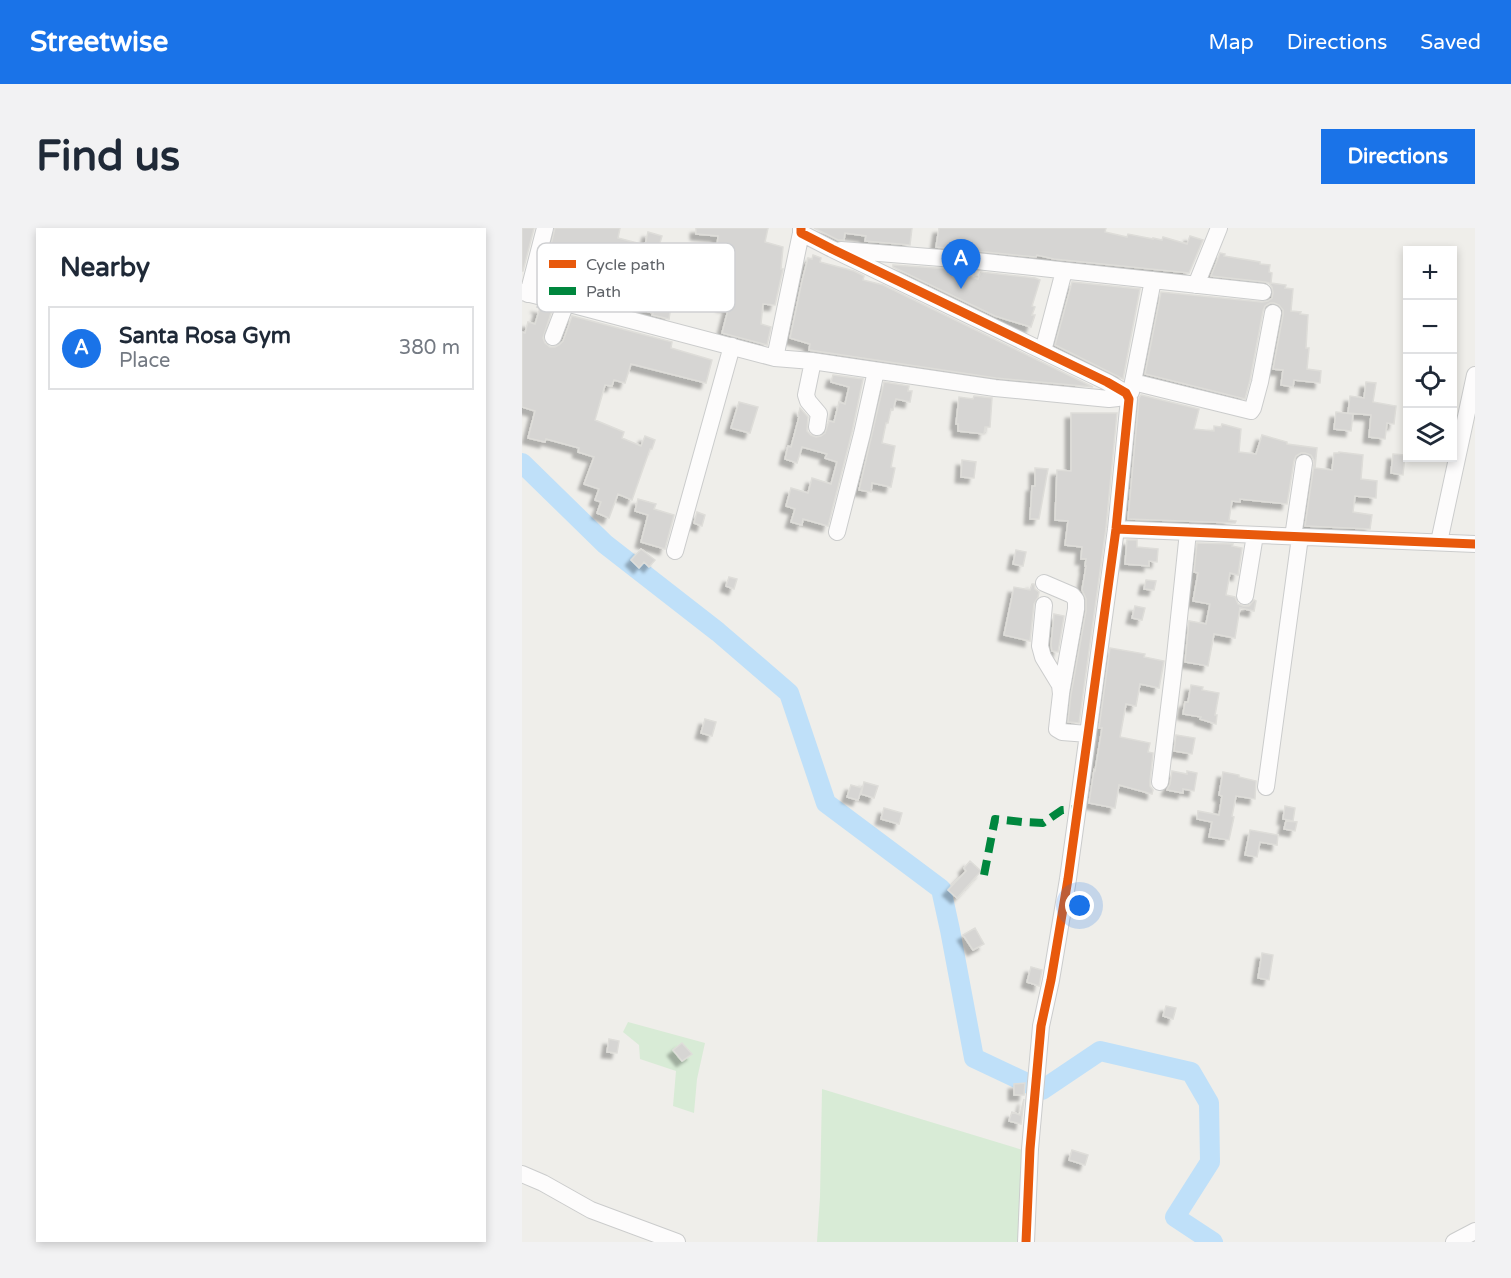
<!DOCTYPE html>
<html lang="en">
<head>
<meta charset="utf-8">
<style>
	:root { --surface:#fff; --page:#f2f2f3; --text:#1f2937; --muted:#747a83; --line:#e0e1e3; --accent:#1a73e8 }
	body { margin:0; font-family:"Varela Round",sans-serif; background:var(--page); color:var(--text) }
	.controls { position:absolute; right:18px; top:18px; display:grid; overflow:hidden; border-radius:0px; box-shadow:0 3px 9px #0003 }
	.controls button { width:54px; height:54px; display:grid; place-items:center; padding:0; border:0; border-bottom:2px solid var(--line); background:var(--surface); color:var(--text); font:30px sans-serif }
	.you { position:absolute; left:558px; top:678px; width:21px; height:21px; margin:-15px; border:4px solid #fff; border-radius:50%; background:#1a73e8; box-shadow:0 0 0 9px #1a73e833 }
	.badge { display:grid; place-items:center; width:39px; height:39px; border-radius:50%; background:var(--accent); color:#fff; font-size:20px; font-weight:700 }
	.pin { position:absolute; translate:-50% -50px; filter:drop-shadow(0 2px 3px #0008) }
	.pin::after { content:''; position:absolute; top:32px; width:21px; height:18px; background:inherit; clip-path:polygon(0 0,100% 0,50% 100%) }
	.list { margin:0; padding:0; list-style:none }
	h2 { display:flex; justify-content:space-between; align-items:center; height:78px; margin:0; padding:0 24px; font-size:26px }
	h2 small { font-size:20px; font-weight:400; color:var(--muted) }
	.list li { display:grid; grid-template-columns:39px 1fr auto; gap:18px; align-items:center; box-sizing:border-box; height:84px; margin:0 12px 12px; padding:0 12px; border:2px solid var(--line); border-radius:0px }
	.list b { display:block; font-size:22px; white-space:nowrap }
	.list p { margin:0; font-size:20px; white-space:nowrap; color:var(--muted) }
	.list em { font-size:20px; font-style:normal; color:var(--muted) }
	.icon { flex:none; width:33px; height:33px; fill:none; stroke:currentColor; stroke-width:2; stroke-linecap:round; stroke-linejoin:round }
	.map { position:relative; flex:none; width:953px; height:1014px; overflow:hidden; border-radius:0px }
	header { display:flex; align-items:center; gap:36px; box-sizing:border-box; height:84px; padding:0 30px; background:var(--accent); color:#fff }
	header strong { font-size:28px }
	nav { display:flex; gap:33px; margin-inline-start:auto; font-size:21px }
	.intro { display:flex; align-items:center; justify-content:space-between; box-sizing:border-box; height:144px; padding:0 36px }
	h1 { margin:0; font-size:42px }
	.button { padding:15px 27px; border-radius:0px; background:var(--accent); color:#fff; font-size:21px; font-weight:700 }
	main { display:flex; gap:36px; padding:0 36px }
	aside { flex:1; background:var(--surface); border-radius:0px; box-shadow:0 3px 9px #0003 }
	.map>svg:first-child { display:block }
</style>
</head>
<body>
<header>
<strong>Streetwise</strong>
<nav><a>Map</a><a>Directions</a><a>Saved</a></nav>
</header>
<div class="intro"><h1>Find us</h1><a class="button">Directions</a></div>
<main>
<aside>
<h2>Nearby<small></small></h2>
<ul class="list">
<li><span class="badge">A</span><div><b>Santa Rosa Gym</b><p>Place</p></div><em>380 m</em></li>
</ul>
</aside>
<div class="map">
<svg width="953" height="1014" viewBox="0 0 953 1014">
	<defs>
		<filter id="shadow"><feDropShadow dx="-5.5" dy="5.5" stdDeviation="1.5" flood-color="#0004"/></filter>
	</defs>
	<rect width="100%" height="100%" fill="#efeeea"/>
	<path fill="#d8ebd6" d="M106,794L183,815L175,851L172,885L151,878L154,843L118,831L117,817L101,804Z
		M300,861L504,923L500,1014H295L298,969Z"/>
	<g fill="none" stroke-linecap="round" stroke-linejoin="round">
		<path stroke="#bfe0f9" stroke-width="20" d="M0,235L83,316L196,404L267,465L304,575L419,661L428,702L452,830L520,862L578,823L669,844L687,875L688,934L653,989L691,1014"/>
	</g>
	<path fill="#d6d5d3" stroke="#deddd9" stroke-width="1.5" filter="url(#shadow)" d="M0,0H12L1,43H0Z
		M33,0H98L96,10L123,17L126,4L140,8L135,25L153,30L148,51L153,53L150,64L151,65L147,91L130,87L131,85L114,80L113,82L19,58Z
		M174,0H246L243,14L261,19L259,41H261L253,77L241,76L239,96L249,99L245,117L200,105L207,78H200L201,47H194L195,33H194L196,8L174,6Z
		M292,0H390L388,17L343,13L344,8L323,5L322,12H316Z
		M417,0H584L583,4L605,9L606,6L631,11V10L640,12L641,9L665,16L668,8L681,12L667,45L532,31L515,27L514,29L414,19Z
		M698,25L703,26L702,28L738,34V36L748,37L747,44L750,45L749,55L764,57L763,60L771,61L769,83L779,84L778,86L786,87L784,120H787L785,141L799,143L798,155L772,152L771,159L759,157L761,142L751,141L761,87V82L757,77L752,75H748L743,78L741,83L728,152L723,171L623,146L639,64L740,74L746,73L750,70L751,65L750,59L747,55L743,54L689,48Z
		M291,27L299,30L298,34L332,43L342,48L341,52L361,57L571,159L474,150L287,122L288,116L268,110L280,53L286,30L290,31Z
		M371,37L429,41V43L456,51L459,44L513,50L518,52L510,78L513,79L510,87H513L509,99L473,88L371,39Z
		M550,54L618,61L601,151L533,117Z
		M14,79L30,82L21,110L23,115L28,119H33L37,117L41,113L50,88L150,114L149,120L190,132L184,155L109,136L103,155L92,152L90,158L83,157L73,192L102,204L100,210L119,218L123,208L133,212L130,221H128L110,272L96,266L87,290L75,285L79,274L73,272L77,261L62,256L72,229L56,224L57,220L24,211L23,214L6,210L13,183L0,179V104L3,105L6,94L13,96L18,80Z
		M311,147L341,151L330,204L306,298L281,291L280,297L269,294L273,281L264,278L269,260L286,265L290,250L309,256L315,234L303,230L305,226L280,219L275,235L263,231L266,218L269,219L277,189L276,188L278,180L286,189L285,203L289,207L294,209L299,208L303,205L307,193L312,194L317,174L323,176L327,159L309,154Z
		M362,154L387,158L386,163H390L388,174L374,171L371,182L369,181L366,195H364L360,215L373,218L369,239L373,240L369,259L350,255L349,264L337,262Z
		M844,154L854,155L851,174L874,178L872,196L865,195L863,211L847,209L849,187L826,185L828,168L842,170Z
		M619,167L677,181L672,201L692,203V198L699,199L700,196L719,201L717,224L734,226L740,207L765,214V216L795,220L793,240L810,242L812,225H817V224L841,227L839,251L855,253L854,270L833,268L831,284L850,287L848,301L783,298L792,236V232L789,227L783,225H779L774,228L772,233L765,276L718,271V274L710,273L707,292L714,293L713,295L606,291L617,170Z
		M452,168L470,170L468,199H463L462,206L436,203V196H434L437,169L451,171Z
		M217,174L236,179L228,205L209,200Z
		M814,184L831,186L829,203L812,201Z
		M549,185H595L584,300L557,495L546,494L549,466L564,383V371L560,362L564,338H563L564,331H559L560,319L543,317L546,293L533,292L535,242L549,243Z
		M871,226L883,227L881,247L869,245Z
		M440,232L454,234L452,250L439,249Z
		M513,240L526,241L517,291H508L510,258H513Z
		M116,271L134,276L132,281L152,287L143,321L119,314L126,287L113,283Z
		M175,284L183,287L180,298L172,295Z
		M605,312H615V319L636,321L635,334L627,333V338L603,336Z
		M675,315L711,316L710,318L720,320L716,347L708,345L704,367L713,369L716,376L721,378H727L732,372L734,373L732,383L718,380L713,410L692,406L686,438L663,434L667,393L684,396L688,376L671,373L676,345L672,344Z
		M119,321L133,332L127,339L122,334L117,340L109,332Z
		M494,322L504,324L501,338L491,336Z
		M207,349L215,351L212,361L204,358Z
		M624,352L634,353L632,362L622,361Z
		M510,356H512L513,361L517,364L516,369L512,376L508,413L482,407L492,359L508,362Z
		M613,378L623,380L620,392L610,390Z
		M532,386L542,388L536,424L530,423L529,417Z
		M588,420L623,426L622,429L642,433L637,460L618,456L614,478L604,476L598,509L628,515L626,524L631,525L628,553V558L631,562L630,566L597,557L593,580L567,575L572,542L573,543L580,500H577Z
		M669,457L681,459L680,462L697,465L693,487H695L694,496L678,491L679,489L661,486L663,474H666Z
		M183,491L194,494L190,508L179,505Z
		M654,507L673,510L670,526L652,523Z
		M650,543L665,546V543L675,545L672,563L661,561V565L645,562L648,556Z
		M701,544L717,547V549L734,553L733,571L714,568L710,588L712,589L707,612L687,609L690,594L675,591L676,583L697,587L700,568L697,567Z
		M342,554L356,558L352,570L339,566Z
		M329,557L340,560L336,572L325,569Z
		M763,578L773,580L771,593L761,591Z
		M362,580L380,585L377,596L359,591Z
		M764,593L775,594L773,603L762,601Z
		M728,602L756,607L755,617L738,614L735,629L723,627Z
		M448,633L459,643L435,670L426,662L444,643L442,640Z
		M453,700L462,716L451,722L441,707Z
		M740,725L751,727L747,752L736,750Z
		M509,739L520,742L517,758L505,754Z
		M644,778L654,780L651,791L641,788Z
		M87,811L97,813L95,825L85,824Z
		M160,815L170,826L160,833L151,822Z
		M503,855L502,867H492V856Z
		M502,871L499,896L487,893L490,884L498,887Z
		M550,922L566,927L563,937L547,932Z"/>
	<g fill="none" stroke-linecap="round" stroke-linejoin="round">
		<g stroke="#cbcccc" stroke-width="18">
			<path id="minor" d="M279,0V5L310,21L585,154L604,165L607,171L594,301L566,506L546,651L529,752L519,798L508,921L504,1014
				M319,22L445,32L741,64
				M674,57L697,0
				M0,64L44,75
				M6,66L23,0
				M31,109L44,75L253,130L290,133L473,160L587,171L596,170L604,165
				M521,123L542,43
				M253,130L279,5
				M291,133L284,167L286,173L297,186L295,199
				M611,154L729,183L731,180L738,154L751,85
				M609,164L631,52
				M594,301L953,316
				M315,304L340,206L354,143
				M771,309L782,235
				M917,314L953,147
				M153,323L210,118
				M522,355L550,367L554,372V381L539,465
				M723,368L733,307
				M522,377L518,418L521,429L538,457L539,466L535,501L540,504L566,506
				M638,554L651,447L666,304
				M744,559L778,309
				M0,946L21,955L69,982L155,1014
				M932,1014L953,1003"/>
		</g>
		<use href="#minor" stroke="#fdfcfc" stroke-width="16"/>
		<path stroke="#00873e" stroke-width="8" stroke-dasharray="15 8" stroke-linecap="butt" d="M462,647L473,591L500,594L521,595L540,582L555,581"/>
		<g stroke="#fff" stroke-width="13">
			<path id="cycleway" d="M279,0V5L310,21L585,154L604,165L607,171L594,301L566,506L546,651L529,752L519,798L508,921L504,1014
				M594,301L953,316"/>
		</g>
		<use href="#cycleway" stroke="#e8590c" stroke-width="9"/>
	</g>
	<rect x="15" y="15" width="198" height="69" rx="9" fill="#fff" stroke="#cfd0d2" stroke-width="1.5"/>
	<rect x="27" y="32" width="27" height="8" fill="#e8590c"/>
	<rect x="27" y="59" width="27" height="8" fill="#00873e"/>
	<g font-size="16" fill="#5f6368">
		<text x="64" y="42">Cycle path</text>
		<text x="64" y="69">Path</text>
	</g>
</svg>
<div class="controls">
<button>+</button>
<button>−</button>
<button><svg class="icon" aria-label="locate" viewBox="0 0 24 24"><circle cx="12" cy="12" r="6"/><path d="M12 2v4M12 18v4M2 12h4M18 12h4"/></svg></button>
<button><svg class="icon" aria-label="layers" viewBox="0 0 24 24"><path d="M12 4l9 5-9 5-9-5zM3 14l9 5 9-5"/></svg></button>
</div>
<div class="you"></div>
<div class="pin badge" style="left:439px;top:61px">A</div>
</div>
</main>
</body>
</html>
